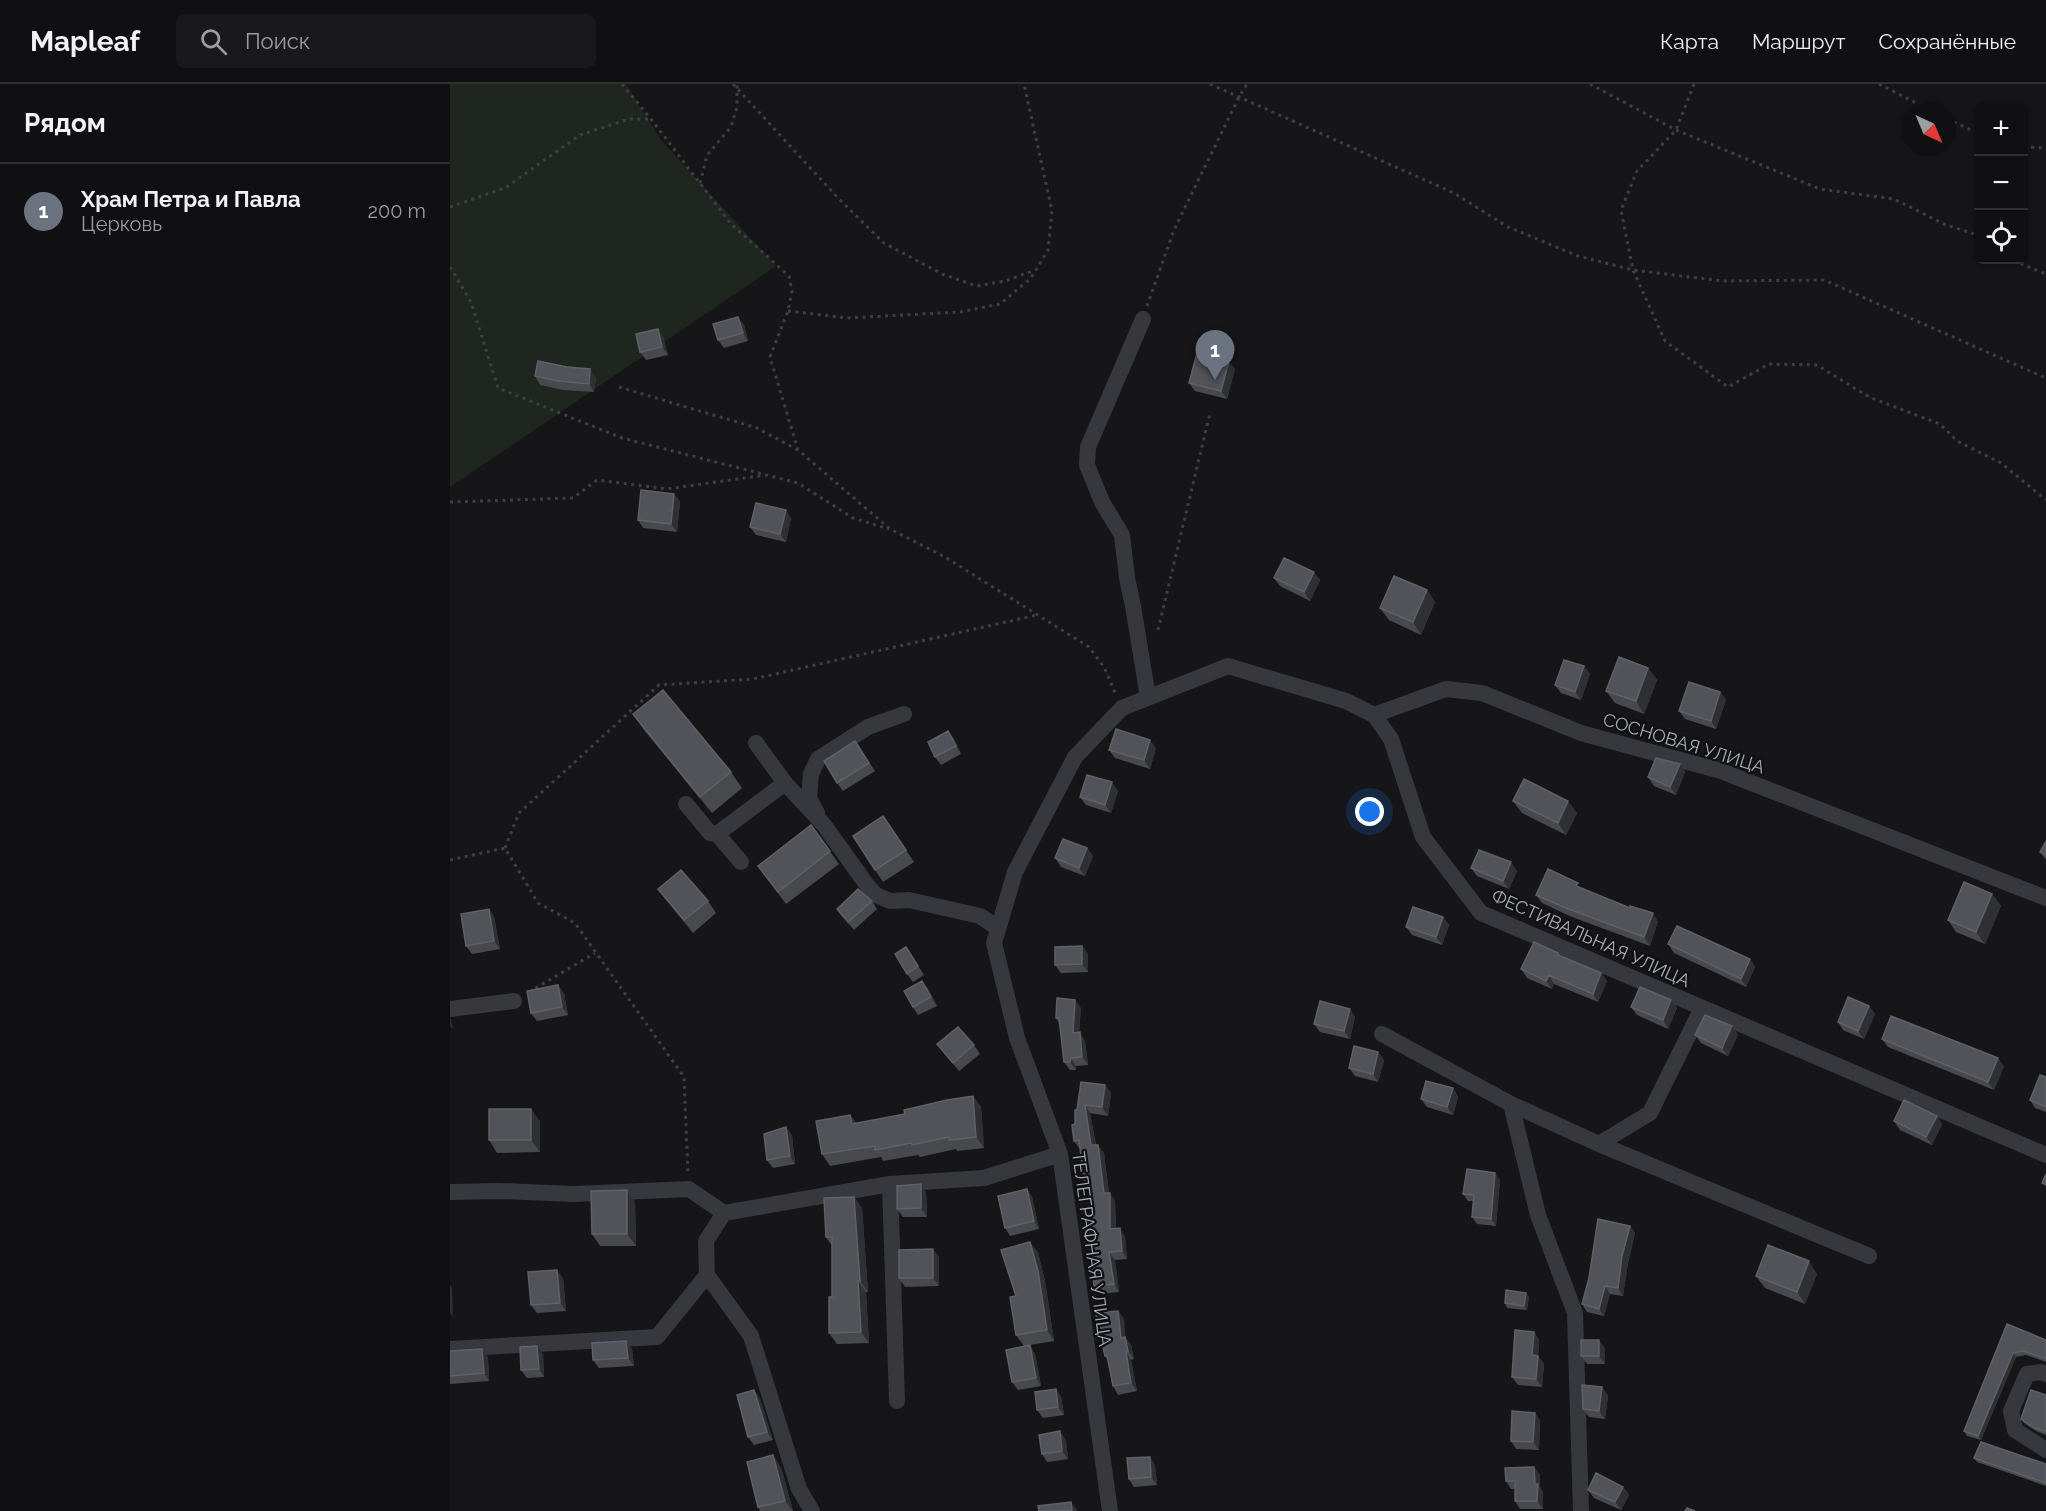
<!DOCTYPE html>
<html lang="ru">
<head>
<meta charset="utf-8">
<style>
	:root { --surface:#101012; --page:#19191b; --text:#f1f3f6; --muted:#9c9d9f; --line:#303032; --accent:#0f766e }
	body { margin:0; font-family:Raleway,sans-serif; background:var(--page); color:var(--text) }
	.controls { position:absolute; right:18px; top:18px; display:grid; overflow:hidden; border-radius:9px; box-shadow:0 2px 4px #0004 }
	.controls button { width:54px; height:54px; display:grid; place-items:center; padding:0; border:0; border-bottom:2px solid var(--line); background:var(--surface); color:var(--text); font:30px sans-serif }
	.compass { position:absolute; left:1452px; top:18px; width:54px; height:54px; border-radius:50%; background:var(--surface); box-shadow:0 2px 4px #0004; rotate:136deg }
	.you { position:absolute; left:920px; top:728px; width:21px; height:21px; margin:-15px; border:4px solid #fff; border-radius:50%; background:#1a73e8; box-shadow:0 0 0 9px #1a73e833 }
	.badge { display:grid; place-items:center; width:39px; height:39px; border-radius:50%; background:var(--accent); color:#fff; font-size:20px; font-weight:700 }
	.pin { position:absolute; translate:-50% -50px; filter:drop-shadow(0 2px 3px #0008) }
	.pin::after { content:''; position:absolute; top:32px; width:21px; height:18px; background:inherit; clip-path:polygon(0 0,100% 0,50% 100%) }
	.list { margin:0; padding:0; list-style:none }
	h2 { display:flex; justify-content:space-between; align-items:center; height:78px; margin:0; padding:0 24px; font-size:26px }
	h2 small { font-size:20px; font-weight:400; color:var(--muted) }
	.list li { display:grid; grid-template-columns:39px 1fr auto; gap:18px; align-items:center; box-sizing:border-box; height:96px; padding:0 24px; border-top:2px solid var(--line) }
	.list b { display:block; font-size:22px; white-space:nowrap }
	.list p { margin:0; font-size:20px; white-space:nowrap; color:var(--muted) }
	.list em { font-size:20px; font-style:normal; color:var(--muted) }
	.icon { flex:none; width:33px; height:33px; fill:none; stroke:currentColor; stroke-width:2; stroke-linecap:round; stroke-linejoin:round }
	.map { position:relative; flex:none; width:1596px; height:1427px; overflow:hidden }
	header { display:flex; align-items:center; gap:36px; box-sizing:border-box; height:84px; padding:0 30px; background:var(--surface); border-bottom:2px solid var(--line) }
	header strong { font-size:28px }
	nav { display:flex; gap:33px; margin-inline-start:auto; font-size:21px }
	.search { width:420px; height:54px; background:var(--page); display:flex; align-items:center; gap:15px; box-sizing:border-box; padding:0 21px; border-radius:9px; color:var(--muted); font-size:22px }
	main { display:flex }
	aside { flex:1; background:var(--surface) }
	.map>svg:first-child { display:block }
</style>
</head>
<body>
<header>
<strong>Mapleaf</strong>
<div class="search"><svg class="icon" aria-label="search" viewBox="0 0 24 24"><circle cx="10" cy="10" r="6"/><path d="M15 15l6 6"/></svg>Поиск</div>
<nav><a>Карта</a><a>Маршрут</a><a>Сохранённые</a></nav>
</header>
<main>
<aside>
<h2>Рядом<small></small></h2>
<ul class="list">
<li><span class="badge" style="background:#6b7280">1</span><div><b>Храм Петра и Павла</b><p>Церковь</p></div><em>200 m</em></li>
</ul>
</aside>
<div class="map">
<svg width="1596" height="1427" viewBox="0 0 1596 1427">
	<rect width="100%" height="100%" fill="#161618"/>
	<path fill="#1e261f" d="M0,0H176L211,56L326,182L0,403Z"/>
	<g fill="none" stroke-linecap="round" stroke-linejoin="round">
		<path stroke="#3d3f44" stroke-width="3" stroke-dasharray="3 4.5" stroke-linecap="butt" d="M172,0L201,35L281,140L339,192L342,207L338,227L320,273L348,366L440,445L495,473L639,563L654,583L666,611
			M283,0L388,114L434,159L492,190L527,202L555,197L585,186
			M760,0L1004,109L1058,143L1128,172L1183,186L1273,197L1374,196L1596,294
			M1140,0L1226,46L1370,105L1444,115L1496,141L1528,151
			M1244,0L1226,46L1187,87L1171,126L1183,186L1215,257L1278,303L1319,280L1367,281L1419,313L1490,340L1507,357L1551,379L1596,416
			M1429,0L1482,27
			M1497,35L1528,49
			M1574,61L1585,64L1596,63
			M250,99L257,71L281,43L287,23V0
			M0,123L55,104L130,51L179,35H201
			M1564,176L1569,179L1596,190
			M0,183L21,218L48,304L172,354L348,399L403,434L439,445
			M697,222L724,146L789,13L797,0
			M338,227L397,234L510,228L550,220L581,194L598,166L602,127L574,0
			M169,303L307,344L348,366
			M0,418L123,414L147,396L217,405L316,391
			M708,546L760,329
			M55,764L69,729L209,601L303,595L587,531
			M0,776L55,764L88,819L125,839L234,993L238,1090
			M79,908L145,869"/>
		<path stroke="#37383d" stroke-width="16" d="M693,235L638,363L637,381L652,418L672,451L677,494L683,522L698,613
			M924,631L996,605L1032,609L1131,649L1271,687L1596,814
			M306,659L335,699
			M236,720L260,749L267,750
			M367,729L359,714L361,690L368,675L418,643L454,630
			M291,778L267,750L335,699L374,741L417,801L426,811L440,817L459,816L530,832L548,844
			M0,925L64,917
			M932,950L1061,1020L1149,1060L1200,1029L1252,924
			M1061,1020L1088,1131L1125,1229L1131,1427
			M1149,1060L1419,1172
			M440,1100L447,1317
			M0,1108L49,1107L124,1110L239,1105L274,1129L440,1100L534,1094L610,1070
			M257,1191L301,1252L349,1405L362,1427
			M0,1265L207,1253L257,1191L256,1157L274,1129
			M1596,1290L1591,1288L1577,1290L1561,1327L1565,1346L1596,1366
			M660,1427L610,1070L567,954L544,859L565,788L625,673L672,624L778,582L896,617L924,631L941,655L973,753L1031,829L1596,1071"/>
	</g>
	<path fill="#47494d" d="M294,241L298,257L274,264L268,256Z
		M213,253L218,271L196,276L190,268Z
		M785,285L777,315L745,307L739,299Z
		M85,292L146,293L144,308L113,306L90,301Z
		M224,410L230,418L227,448L193,444L188,436Z
		M341,434L336,458L306,451L300,443Z
		M824,494L870,496L860,517L830,502Z
		M977,506L985,518L971,551L939,536L930,524Z
		M1134,582L1140,590L1131,616L1111,609L1105,601Z
		M1198,584L1207,596L1194,630L1165,619L1156,607Z
		M1270,608L1276,616L1266,645L1235,635L1229,627Z
		M183,630L281,688L292,704L262,729L194,646Z
		M498,647L504,655L511,670L491,681L485,673Z
		M405,657L425,687L393,707L387,699Z
		M706,664L700,685L665,674L659,666Z
		M1230,680L1235,688L1226,711L1204,702L1198,693Z
		M668,707L661,729L636,721L630,713Z
		M1063,717L1127,729L1116,751L1072,729Z
		M433,732L464,778L433,798L425,786Z
		M361,741L389,780L336,820L308,782Z
		M1596,757V776L1590,768Z
		M637,764L643,772L635,792L611,783L605,774Z
		M1021,784L1067,787L1059,805L1027,792Z
		M1131,804L1180,824L1208,837L1200,862L1122,833L1092,819L1086,811Z
		M208,805L258,817L266,829L243,849L217,817Z
		M1542,810L1551,822L1535,860L1506,848L1498,836Z
		M422,817L427,825L404,846L393,833L387,825Z
		M39,825L44,833L50,865L22,870L16,862Z
		M993,833L999,841L992,861L962,851L956,843Z
		M1218,860L1300,875L1305,883L1296,903L1224,869Z
		M632,862L638,870V888L611,889L605,881Z
		M456,863L474,891L463,898L457,890Z
		M1108,869L1110,872L1151,889L1157,897L1148,918L1104,900L1102,905L1077,894L1071,885Z
		M472,897L478,905L487,922L468,931L463,923Z
		M114,909L118,931L87,937L81,929Z
		M1221,916L1227,924L1218,945L1187,931L1181,923Z
		M1419,922L1425,930L1414,955L1393,946L1388,938Z
		M631,924L629,948L635,957L638,981L626,982V986H620L614,978L610,940L606,934Z
		M900,925L905,933L900,955L870,948L864,940Z
		M1282,942L1288,951L1278,972L1251,959L1245,951Z
		M1432,955L1554,982L1544,1006L1438,963Z
		M487,960L524,961L530,970L509,987Z
		M928,968L934,976L928,998L905,992L899,984Z
		M1596,993V1028L1585,1024L1580,1016Z
		M655,1001L661,1009L658,1032L640,1029L646,1061L654,1069L659,1109L665,1117L666,1145L675,1153L677,1175L665,1176L669,1208L650,1210L644,1202L641,1147L640,1104H639L634,1096L630,1065L624,1057L627,1026Z
		M1003,1004L1008,1013L1003,1031L977,1023L971,1015Z
		M523,1012L531,1023L534,1064L507,1067L506,1065L470,1073L468,1071L433,1077L431,1073L380,1082L372,1070L400,1031L406,1039L455,1030Z
		M1487,1032L1492,1040L1482,1061L1450,1046L1444,1037Z
		M90,1037V1068L47,1069L39,1056Z
		M342,1051L345,1080L323,1084L317,1076Z
		M1050,1096L1046,1142L1027,1140L1022,1133L1023,1117H1018L1013,1110Z
		M577,1105L582,1113L589,1145L560,1152L555,1144Z
		M177,1106L185,1118L186,1162H150L142,1150Z
		M476,1108L477,1133H453L447,1125Z
		M404,1113L412,1124L418,1208H416L419,1259L387,1260L379,1249L382,1213V1162L376,1153Z
		M1180,1142L1185,1149L1178,1179L1173,1212L1160,1210L1154,1232L1137,1228L1132,1220Z
		M588,1168L595,1197L604,1257L574,1262L566,1251V1212Z
		M489,1173V1202L455,1203L449,1194Z
		M1367,1190L1355,1220L1315,1204L1306,1192Z
		M113,1194L116,1227L87,1229L81,1221Z
		M1076,1209L1079,1213L1077,1226L1057,1224L1055,1219Z
		M668,1227L674,1235L675,1253L681,1261L684,1275L681,1276L687,1307L668,1311L663,1302L658,1276L655,1272L651,1255L648,1250Z
		M1557,1240L1596,1256V1278L1576,1271L1566,1273L1531,1356L1517,1352L1514,1347Z
		M1084,1248L1089,1256L1088,1272L1094,1280L1092,1303L1068,1301L1062,1293Z
		M176,1257L182,1265L184,1282L149,1284L143,1276Z
		M1155,1264V1280H1137L1131,1272Z
		M0,1267L38,1273L39,1297L0,1300Z
		M93,1270L94,1293L77,1294L71,1286Z
		M585,1270L591,1302L568,1306L562,1298Z
		M1152,1303L1158,1312L1155,1335L1139,1333L1133,1325Z
		M606,1305L611,1313L614,1331L593,1334L587,1326Z
		M304,1306L310,1315L323,1356L304,1361L298,1353Z
		M1596,1311V1351L1586,1347L1574,1339L1571,1335Z
		M1085,1329L1090,1337L1089,1366L1066,1365L1061,1357Z
		M616,1356L618,1375L597,1378L592,1370Z
		M1524,1374L1596,1380V1402L1527,1378Z
		M705,1381L707,1401L684,1403L679,1395Z
		M331,1383L343,1427H310L308,1423Z
		M1084,1383L1090,1391V1403L1093,1408V1425H1070L1065,1417V1405H1061L1056,1397Z
		M1173,1403L1179,1411L1171,1426L1144,1414L1138,1406Z"/>
	<path fill="#2f3033" d="M288,233L294,241L298,257L293,249Z
		M208,245L213,253L218,271L212,263Z
		M779,277L785,285L777,315L771,307Z
		M140,285L146,293L144,308L139,300Z
		M224,410L230,418L227,448L221,440Z
		M336,426L341,434L336,458L330,450Z
		M864,488L870,496L860,517L854,508Z
		M977,506L985,518L971,551L963,538Z
		M1134,582L1140,590L1131,616L1125,608Z
		M1198,584L1207,596L1194,630L1186,617Z
		M1270,608L1276,616L1266,645L1261,637Z
		M498,647L504,655L511,670L506,662Z
		M700,656L706,664L700,685L694,676Z
		M1230,680L1235,688L1226,711L1220,703Z
		M662,698L668,707L661,729L655,721Z
		M1118,717L1127,729L1116,751L1108,739Z
		M637,764L643,772L635,792L629,784Z
		M1061,778L1067,787L1059,805L1053,797Z
		M1542,810L1551,822L1535,860L1526,848Z
		M39,825L44,833L50,865L44,857Z
		M1203,829L1208,837L1200,862L1194,853Z
		M993,833L999,841L992,861L986,853Z
		M632,862L638,870V888L632,880Z
		M1300,875L1305,883L1296,903L1291,895Z
		M1151,889L1157,897L1148,918L1143,910Z
		M1099,891L1104,900L1102,905L1096,897Z
		M472,897L478,905L487,922L481,913Z
		M108,901L114,909L118,931L112,923Z
		M625,916L631,924L628,957L623,949Z
		M1221,916L1227,924L1218,945L1213,936Z
		M1419,922L1425,930L1414,955L1408,947Z
		M900,925L905,933L900,955L894,947Z
		M0,934L1,935L3,945L0,942Z
		M1282,942L1288,951L1278,972L1272,964Z
		M630,948L635,957L638,981L632,973Z
		M928,968L934,976L928,998L923,990Z
		M621,974L626,982V986L620,978Z
		M1548,974L1554,982L1544,1006L1538,998Z
		M655,1001L661,1009L658,1032L652,1023Z
		M1003,1004L1008,1013L1003,1031L997,1023Z
		M523,1012L531,1023L534,1064L526,1053Z
		M635,1021L640,1029L647,1069L641,1061Z
		M81,1025L90,1037V1068L81,1056Z
		M400,1031L408,1043L402,1040Z
		M1487,1032L1492,1040L1482,1061L1476,1053Z
		M336,1043L342,1051L345,1080L340,1072Z
		M648,1061L654,1069L660,1117L654,1109Z
		M1045,1089L1050,1096L1046,1142L1041,1135Z
		M471,1100L476,1108L477,1133L471,1124Z
		M577,1105L582,1113L589,1145L584,1137Z
		M177,1106L185,1118L186,1162L177,1150Z
		M660,1109L665,1117L666,1153L660,1145Z
		M404,1113L412,1124L418,1208L410,1197Z
		M1180,1142L1185,1149L1178,1179L1173,1212L1168,1204L1172,1172Z
		M670,1144L675,1153L677,1175L672,1167Z
		M580,1158L588,1168L595,1197L604,1257L597,1246Z
		M483,1165L489,1173V1202L483,1194Z
		M659,1168L665,1176L669,1208L664,1200Z
		M1359,1177L1367,1190L1355,1220L1347,1208Z
		M107,1186L113,1194L116,1227L110,1219Z
		M408,1197L416,1208L419,1259L411,1248Z
		M0,1201L2,1204L3,1233L0,1228Z
		M1155,1202L1160,1210L1154,1232L1149,1225Z
		M1076,1209L1079,1213L1077,1226L1074,1222Z
		M668,1227L674,1235L676,1262L671,1254Z
		M1084,1248L1089,1256L1088,1279L1082,1271Z
		M675,1253L681,1261L684,1275L678,1267Z
		M1149,1256L1155,1264V1280L1149,1272Z
		M176,1257L182,1265L184,1282L178,1274Z
		M580,1261L585,1270L591,1302L586,1294Z
		M87,1262L93,1270L94,1293L89,1285Z
		M32,1265L38,1273L39,1297L34,1289Z
		M676,1268L681,1276L687,1307L681,1299Z
		M1563,1269L1566,1273L1531,1356L1528,1352Z
		M1088,1272L1094,1280L1092,1303L1086,1295Z
		M1152,1303L1158,1312L1155,1335L1149,1327Z
		M606,1305L611,1313L614,1331L608,1323Z
		M304,1306L310,1315L323,1356L317,1348Z
		M1085,1329L1090,1337L1089,1366L1083,1358Z
		M610,1347L616,1356L618,1375L612,1367Z
		M323,1371L331,1383L343,1427L335,1417Z
		M700,1373L705,1381L707,1401L701,1393Z
		M1084,1383L1090,1391V1403L1093,1408V1425L1087,1417L1085,1400Z
		M1173,1403L1179,1411L1171,1426L1165,1418Z
		M621,1418L627,1426V1427H622Z"/>
	<path fill="#525359" stroke="#5f6168" stroke-width="1.5" d="M288,233L293,249L268,256L263,240Z
		M208,245L212,263L190,268L186,250Z
		M747,269L779,277L771,307L739,299Z
		M88,277L117,283L140,285L139,300L108,297L85,292Z
		M191,406L224,410L221,440L188,436Z
		M306,419L336,426L330,450L300,443Z
		M834,474L864,488L854,508L824,494Z
		M944,492L977,506L963,538L930,524Z
		M1169,573L1198,584L1186,617L1156,607Z
		M1114,576L1134,582L1125,608L1105,601Z
		M1239,598L1270,608L1261,637L1229,627Z
		M213,606L281,688L250,713L183,630Z
		M666,645L700,656L694,676L659,666Z
		M498,647L506,662L485,673L478,658Z
		M405,657L419,679L387,699L374,677Z
		M1206,674L1230,680L1220,703L1198,693Z
		M637,691L662,698L655,721L630,713Z
		M1074,695L1118,717L1108,739L1063,717Z
		M433,732L456,766L425,786L403,752Z
		M361,741L380,767L328,808L308,782Z
		M613,755L637,764L629,784L605,774Z
		M1596,757V771L1590,768Z
		M1029,766L1061,778L1053,797L1021,784Z
		M1098,785L1128,799L1126,802L1180,824V822L1203,829L1194,853L1116,824L1086,811Z
		M231,786L258,817L234,836L208,805Z
		M1514,798L1542,810L1526,848L1498,836Z
		M408,805L422,817L398,838L387,825Z
		M963,823L993,833L986,853L956,843Z
		M39,825L44,857L16,862L11,830Z
		M1227,842L1300,875L1291,895L1218,860Z
		M1084,858L1108,869V871L1151,889L1143,910L1099,891L1096,897L1071,885Z
		M632,862V880L605,881V863Z
		M456,863L468,882L457,890L445,870Z
		M472,897L481,913L463,923L454,907Z
		M108,901L112,923L81,929L77,907Z
		M1190,903L1221,916L1213,936L1181,923Z
		M1398,913L1419,922L1408,947L1388,938Z
		M607,914L625,916L623,949L630,948L632,973L621,974L620,978H614L609,934H606Z
		M870,917L900,925L894,947L864,940Z
		M1255,931L1282,942L1272,964L1245,951Z
		M1441,932L1548,974L1538,998L1432,955Z
		M508,943L524,961L503,979L487,960Z
		M904,962L928,968L923,990L899,984Z
		M1590,991L1596,993V1023L1580,1016Z
		M976,997L1003,1004L997,1023L971,1015Z
		M631,998L655,1001L652,1023L635,1021L641,1061H648L654,1109H660V1145L670,1144L672,1167L659,1168L664,1200L644,1202L638,1147H641L640,1095L634,1096L629,1056L624,1057L622,1041L625,1040V1026H627Z
		M523,1012L526,1053L499,1056V1053L462,1061L461,1059L425,1066V1062L372,1070L366,1037L400,1031L402,1040L455,1030L454,1026L497,1016Z
		M1454,1016L1487,1032L1476,1053L1444,1037Z
		M39,1025H81V1056H39Z
		M336,1043L340,1072L317,1076L314,1050Z
		M1017,1085L1045,1089L1041,1135L1022,1133L1024,1111L1013,1110Z
		M1596,1090V1101L1592,1099Z
		M471,1100V1124L447,1125V1102Z
		M577,1105L584,1137L555,1144L548,1112Z
		M177,1106V1150H142L141,1107Z
		M404,1113L410,1197H408L411,1248L379,1249V1213H382V1153H376L374,1114Z
		M1148,1135L1180,1142L1172,1172L1168,1204L1155,1202L1149,1225L1132,1220L1139,1194Z
		M580,1158L588,1187L597,1246L566,1251L560,1213L566,1212L551,1166Z
		M1318,1161L1359,1177L1347,1208L1306,1192Z
		M483,1165V1194H449V1166Z
		M107,1186L110,1219L81,1221L78,1188Z
		M1056,1206L1076,1209L1074,1222L1055,1219Z
		M668,1227L671,1254L675,1253L678,1267L676,1268L681,1299L663,1302L657,1271L655,1272L650,1250H648L646,1229Z
		M1557,1240L1596,1256V1275L1573,1267L1563,1269L1528,1352L1514,1347Z
		M1065,1246L1084,1248L1082,1271L1088,1272L1086,1295L1062,1293Z
		M1131,1256H1149V1272H1131Z
		M176,1257L178,1274L143,1276L142,1259Z
		M580,1261L586,1294L562,1298L556,1266Z
		M87,1262L89,1285L71,1286L70,1263Z
		M32,1265L34,1289L0,1292V1267Z
		M1132,1301L1152,1303L1149,1327L1133,1325Z
		M606,1305L608,1323L587,1326L585,1308Z
		M304,1306L317,1348L298,1353L287,1311Z
		M1581,1306L1596,1311V1348L1583,1343L1571,1335Z
		M1062,1327L1085,1329L1083,1358L1061,1357Z
		M610,1347L612,1367L592,1370L589,1351Z
		M1531,1358L1596,1380V1399L1524,1374Z
		M323,1371L335,1417L308,1423L297,1378Z
		M700,1373L701,1393L679,1395L677,1374Z
		M1084,1383L1085,1400H1088L1087,1417H1065V1397H1056L1055,1384Z
		M1146,1389L1173,1403L1165,1418L1138,1406Z
		M621,1418L622,1427H589L588,1422Z
		M1237,1424L1245,1427H1235Z"/>
	<g text-anchor="middle" dominant-baseline="central" stroke-width="4.5" stroke-linejoin="round" paint-order="stroke">
		<g font-size="18" fill="#a8adb8" stroke="#111113">
			<text transform="translate(1234 659) rotate(17)">СОСНОВАЯ УЛИЦА</text>
			<text transform="translate(1141 854) rotate(24)">ФЕСТИВАЛЬНАЯ УЛИЦА</text>
			<text transform="translate(642 1165) rotate(82)">ТЕЛЕГРАФНАЯ УЛИЦА</text>
		</g>
	</g>
</svg>
<div class="controls">
<button>+</button>
<button>−</button>
<button><svg class="icon" aria-label="locate" viewBox="0 0 24 24"><circle cx="12" cy="12" r="6"/><path d="M12 2v4M12 18v4M2 12h4M18 12h4"/></svg></button>
</div>
<svg class="compass" viewBox="-18 -18 36 36"><path d="M0-13l5 13h-10z" fill="#e53935"/><path d="M0 13l5-13h-10z" fill="#9c9d9f"/></svg>
<div class="you"></div>
<div class="pin badge" style="left:765px;top:296px;background:#6b7280">1</div>
</div>
</main>
</body>
</html>
